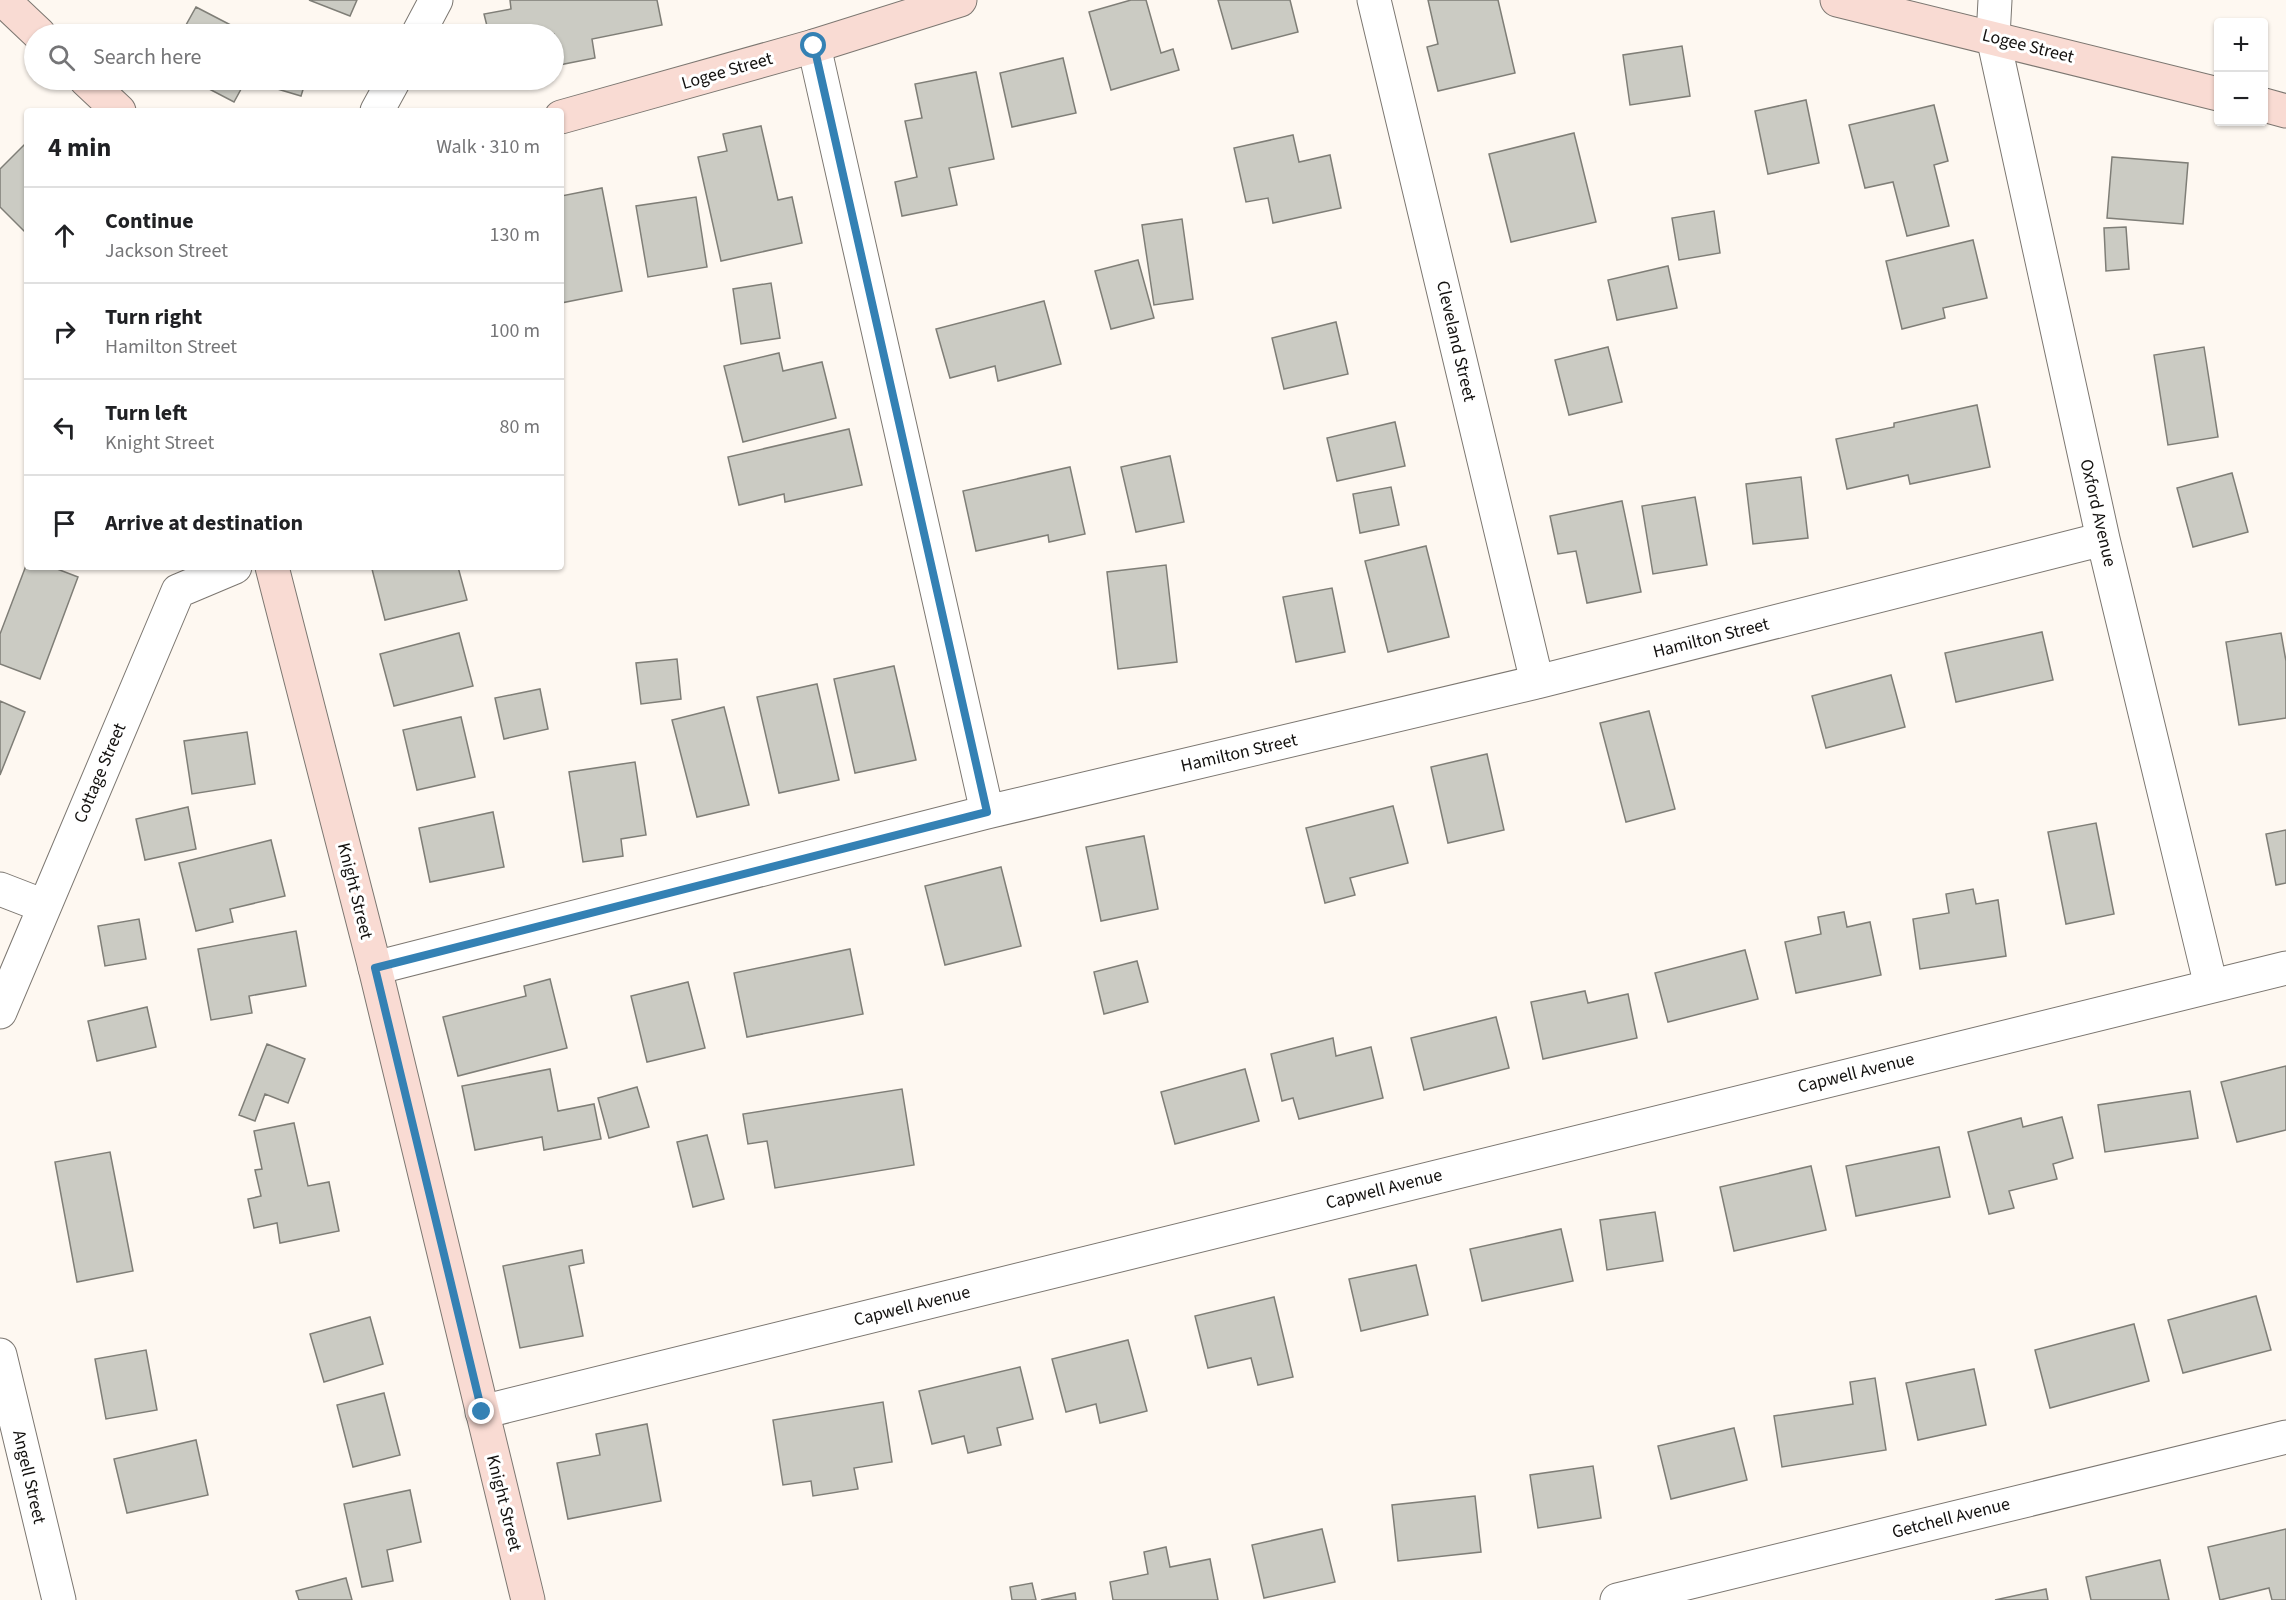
<!DOCTYPE html>
<html lang="en">
<head>
<meta charset="utf-8">
<style>
	:root { --surface:#fff; --page:#f2f2f2; --text:#202124; --muted:#757577; --line:#e0e0e0 }
	body { margin:0; font-family:"Source Sans 3",sans-serif; background:var(--page); color:var(--text) }
	.controls { position:absolute; right:18px; top:18px; display:grid; overflow:hidden; border-radius:6px; box-shadow:0 2px 4px #0004 }
	.controls button { width:54px; height:54px; display:grid; place-items:center; padding:0; border:0; border-bottom:2px solid var(--line); background:var(--surface); color:var(--text); font:30px sans-serif }
	.stop { position:absolute; width:18px; height:18px; margin:-14px; border:4px solid #3481b4; border-radius:50%; background:#fff }
	.stop.end { background:#3481b4; border-color:#fff; box-shadow:0 2px 6px #0008 }
	.list { margin:0; padding:0; list-style:none }
	h2 { display:flex; justify-content:space-between; align-items:center; height:78px; margin:0; padding:0 24px; font-size:26px }
	h2 small { font-size:20px; font-weight:400; color:var(--muted) }
	.list li { display:grid; grid-template-columns:39px 1fr auto; gap:18px; align-items:center; box-sizing:border-box; height:96px; padding:0 24px; border-top:2px solid var(--line) }
	.list b { display:block; font-size:22px; white-space:nowrap }
	.list p { margin:0; font-size:20px; white-space:nowrap; color:var(--muted) }
	.list em { font-size:20px; font-style:normal; color:var(--muted) }
	.icon { flex:none; width:33px; height:33px; fill:none; stroke:currentColor; stroke-width:2; stroke-linecap:round; stroke-linejoin:round }
	.map { position:relative; flex:none; width:2286px; height:1600px; overflow:hidden }
	.search { position:absolute; background:var(--surface); box-shadow:0 2px 4px #0004; left:24px; top:24px; width:540px; height:66px; display:flex; align-items:center; gap:15px; box-sizing:border-box; padding:0 21px; border-radius:33px; color:var(--muted); font-size:22px }
	.panel { position:absolute; background:var(--surface); box-shadow:0 2px 4px #0004; left:24px; top:108px; width:540px; height:462px; border-radius:6px }
	.map>svg:first-child { display:block }
</style>
</head>
<body>
<div class="map">
<svg width="2286" height="1600" viewBox="0 0 2286 1600">
	<rect width="100%" height="100%" fill="#fef8f1"/>
	<path fill="#cbcbc3" stroke="#7f7e77" stroke-width="1.5" d="M309,0H357L350,16Z
		M510,0H657L662,25L592,39L595,58L554,66V34H489L484,14L511,9Z
		M1131,0H1146L1161,53L1173,49L1179,70L1111,90L1089,12Z
		M1218,0H1290L1298,32L1232,49Z
		M1428,0H1498L1515,73L1438,91L1427,47L1438,44Z
		M196,7L248,34H181Z
		M1682,46L1690,96L1630,105L1623,55Z
		M1063,58L1076,113L1012,127L1000,73Z
		M976,72L994,159L949,168L957,205L902,216L895,182L917,177L905,121L922,118L915,84Z
		M192,80H246L234,102Z
		M277,80H306L301,96L274,88Z
		M1806,100L1819,163L1768,174L1755,111Z
		M1934,105L1948,161L1934,165L1949,226L1907,236L1893,182L1865,188L1849,125Z
		M761,126L778,200L792,197L802,243L721,261L698,157L727,151L723,134Z
		M1574,133L1596,222L1511,242L1489,154Z
		M1293,135L1299,162L1330,155L1341,208L1273,223L1268,198L1246,202L1234,148Z
		M27,142V228L24,231L0,207V169Z
		M2112,157L2188,163L2183,224L2107,218Z
		M602,188L622,291L561,303V196Z
		M696,197L707,267L648,277L636,206Z
		M1714,211L1720,253L1679,260L1672,218Z
		M1182,219L1193,299L1154,305L1142,225Z
		M2126,227L2129,269L2106,271L2104,228Z
		M1973,240L1987,298L1943,308L1945,318L1902,329L1886,261Z
		M1138,260L1154,318L1111,329L1095,271Z
		M1668,266L1677,308L1617,320L1608,280Z
		M771,283L780,338L741,344L733,289Z
		M1044,301L1061,364L998,381L995,366L950,378L936,329Z
		M1336,322L1348,374L1284,389L1272,338Z
		M1608,347L1622,402L1569,415L1555,360Z
		M2204,347L2218,437L2168,445L2154,355Z
		M779,353L783,371L822,362L836,418L743,442L724,366Z
		M1977,405L1990,467L1910,484L1908,475L1847,489L1836,439L1894,427V423Z
		M1395,422L1405,466L1337,481L1327,438Z
		M849,429L862,485L785,502L784,494L739,505L728,457Z
		M1170,456L1184,522L1136,532L1121,467Z
		M1070,467L1085,534L1049,542L1048,535L976,551L963,491Z
		M2232,473L2248,532L2193,547L2177,488Z
		M1801,477L1808,538L1753,544L1746,484Z
		M1391,487L1399,525L1360,533L1353,494Z
		M1695,497L1707,565L1653,574L1642,506Z
		M1622,501L1641,592L1587,603L1576,551L1558,554L1550,516Z
		M1426,546L1449,637L1388,652L1365,561Z
		M27,563V567H52L78,577L40,679L0,664V634Z
		M1166,565L1177,662L1118,669L1107,572Z
		M381,567H458L467,600L385,620L372,569Z
		M1332,588L1345,652L1296,662L1283,597Z
		M2042,632L2053,680L1956,702L1945,653Z
		M459,633L473,686L394,706L380,654Z
		M2281,633L2286,661V718L2239,725L2226,642Z
		M677,659L681,699L641,704L636,663Z
		M894,666L916,760L855,773L834,679Z
		M1891,675L1905,727L1826,748L1812,696Z
		M817,684L839,780L779,793L757,697Z
		M540,689L548,729L504,739L495,698Z
		M0,701L25,712L0,775Z
		M724,707L749,805L697,817L672,720Z
		M1649,711L1675,809L1626,822L1600,723Z
		M461,717L475,777L417,790L403,730Z
		M247,732L255,784L192,794L184,741Z
		M1487,754L1504,830L1448,843L1431,767Z
		M635,762L646,835L621,839L623,856L583,862L569,772Z
		M1393,806L1408,863L1350,878L1355,895L1325,903L1306,828Z
		M188,807L196,849L145,860L136,819Z
		M493,812L504,867L430,882L419,828Z
		M2096,823L2114,914L2066,924L2048,832Z
		M2286,830V883L2276,885L2266,834Z
		M1144,836L1158,909L1101,921L1086,847Z
		M271,840L285,896L230,909L233,922L196,931L179,863Z
		M1001,867L1021,946L945,965L925,886Z
		M1973,889L1976,904L1998,900L2006,956L1920,969L1913,919L1949,913L1946,894Z
		M1844,912L1847,927L1870,922L1881,975L1796,993L1785,942L1821,934L1818,917Z
		M139,919L146,959L105,966L98,926Z
		M296,931L306,986L249,996L252,1013L211,1020L198,949Z
		M850,949L863,1014L747,1037L734,973Z
		M1745,950L1758,999L1668,1022L1655,973Z
		M1137,961L1148,1002L1104,1014L1094,972Z
		M550,979L567,1048L458,1076L443,1017L526,996L524,986Z
		M688,982L705,1048L647,1062L631,996Z
		M1585,991L1588,1003L1628,994L1637,1038L1543,1059L1531,1002Z
		M147,1007L156,1047L97,1061L88,1021Z
		M1496,1017L1509,1068L1424,1090L1411,1038Z
		M1333,1038L1336,1056L1371,1047L1383,1098L1299,1119L1293,1098L1282,1101L1271,1054Z
		M267,1044L305,1059L288,1103L265,1094L255,1121L239,1115Z
		M2286,1066V1130L2237,1142L2221,1082Z
		M550,1069L558,1111L594,1104L601,1139L544,1150L542,1137L475,1150L462,1086Z
		M1245,1069L1259,1121L1175,1144L1161,1092Z
		M637,1087L649,1127L609,1138L598,1098Z
		M902,1089L914,1165L775,1188L767,1141L748,1144L743,1114Z
		M2190,1091L2198,1138L2105,1152L2098,1105Z
		M2062,1117L2073,1158L2053,1164L2057,1179L2009,1191L2014,1208L1989,1214L1968,1132L2021,1118L2023,1127Z
		M294,1123L308,1186L329,1182L339,1231L280,1243L277,1223L254,1228L248,1199L261,1196L255,1170L262,1169L254,1131Z
		M707,1135L724,1199L693,1207L677,1142Z
		M1939,1147L1950,1197L1856,1216L1846,1166Z
		M110,1152L133,1271L77,1282L55,1162Z
		M1811,1166L1826,1230L1734,1251L1720,1187Z
		M1655,1212L1663,1261L1607,1270L1600,1220Z
		M1561,1229L1573,1281L1482,1301L1470,1249Z
		M582,1250L584,1263L569,1266L583,1336L520,1348L503,1266Z
		M1416,1265L1428,1315L1361,1331L1349,1279Z
		M2256,1296L2271,1350L2183,1373L2168,1320Z
		M1274,1297L1293,1377L1258,1385L1251,1358L1208,1368L1195,1316Z
		M370,1317L383,1364L324,1382L310,1334Z
		M2134,1324L2149,1381L2050,1408L2035,1350Z
		M1128,1340L1147,1411L1100,1423L1096,1404L1066,1412L1052,1359Z
		M146,1350L157,1410L106,1419L95,1359Z
		M1020,1367L1033,1419L997,1428L1001,1445L968,1453L964,1436L932,1444L919,1391Z
		M1974,1369L1986,1425L1918,1440L1906,1383Z
		M1875,1378L1886,1450L1782,1467L1774,1416L1853,1404L1850,1382Z
		M384,1393L400,1455L353,1467L337,1405Z
		M883,1402L892,1462L854,1468L858,1489L813,1496L811,1481L783,1485L773,1420Z
		M647,1424L661,1501L568,1519L557,1463L600,1455L596,1434Z
		M1734,1428L1747,1480L1671,1499L1658,1446Z
		M196,1440L208,1495L127,1513L114,1459Z
		M1593,1466L1601,1518L1538,1528L1530,1475Z
		M410,1490L421,1542L387,1550L393,1581L362,1587L344,1504Z
		M1475,1496L1481,1552L1398,1561L1392,1505Z
		M1322,1529L1335,1582L1264,1598L1252,1545Z
		M2286,1529V1600H2272L2269,1588L2220,1600L2208,1547Z
		M1166,1547L1170,1567L1210,1559L1218,1600H1113L1110,1582L1148,1574L1144,1552Z
		M2160,1560L2169,1600H2091L2086,1577Z
		M346,1578L352,1600H299L296,1591Z
		M1032,1583L1036,1600H1012L1010,1587Z
		M2046,1589L2048,1600H1995Z
		M1075,1593L1076,1600H1041Z"/>
	<g fill="none" stroke-linecap="round" stroke-linejoin="round">
		<g stroke="#7c7771" stroke-width="35">
			<path id="street" d="M1374,0L1537,682
				M1995,0L1993,37L2103,539L2211,986
				M418,34L436,0
				M814,46L987,812
				M377,111L394,80
				M0,889L44,906
				M375,968L987,812L1537,682L2103,539
				M0,1012L178,591L235,567
				M0,1355L59,1600
				M482,1412L2286,968
				M1617,1600L2286,1437"/>
		</g>
		<g stroke="#7c7771" stroke-width="35">
			<path id="secondary" d="M3,0L39,34
				M1837,0L2218,94
				M86,80L119,111
				M2264,105L2286,111
				M561,117L814,46L960,0
				M272,567L375,968L528,1600"/>
		</g>
		<use href="#street" stroke="#fff" stroke-width="33"/>
		<use href="#secondary" stroke="#f9dbd3" stroke-width="33"/>
	</g>
	<g fill="none" stroke-linecap="round" stroke-linejoin="round">
		<path stroke="#3481b4" stroke-width="8" d="M482,1412L375,968L987,812L814,46"/>
	</g>
	<g text-anchor="middle" dominant-baseline="central" stroke-width="6" stroke-linejoin="round" paint-order="stroke">
		<g font-size="18" fill="#13110f" stroke="#fff">
			<text transform="translate(2028 46) rotate(14)">Logee Street</text>
			<text transform="translate(727 71) rotate(-16)">Logee Street</text>
			<text transform="translate(1456 341) rotate(77)">Cleveland Street</text>
			<text transform="translate(2098 513) rotate(77)">Oxford Avenue</text>
			<text transform="translate(1711 638) rotate(-14)">Hamilton Street</text>
			<text transform="translate(1239 753) rotate(-13)">Hamilton Street</text>
			<text transform="translate(100 773) rotate(-67)">Cottage Street</text>
			<text transform="translate(355 891) rotate(76)">Knight Street</text>
			<text transform="translate(1856 1073) rotate(-14)">Capwell Avenue</text>
			<text transform="translate(1384 1189) rotate(-14)">Capwell Avenue</text>
			<text transform="translate(912 1306) rotate(-14)">Capwell Avenue</text>
			<text transform="translate(29 1477) rotate(77)">Angell Street</text>
			<text transform="translate(504 1503) rotate(76)">Knight Street</text>
			<text transform="translate(1951 1518) rotate(-14)">Getchell Avenue</text>
		</g>
	</g>
</svg>
<div class="controls">
<button>+</button>
<button>−</button>
</div>
<div class="stop" style="left:814px;top:46px"></div>
<div class="stop end" style="left:482px;top:1412px"></div>
<div class="search"><svg class="icon" aria-label="search" viewBox="0 0 24 24"><circle cx="10" cy="10" r="6"/><path d="M15 15l6 6"/></svg>Search here</div>
<section class="panel">
<h2>4 min<small>Walk · 310 m</small></h2>
<ul class="list">
<li><svg class="icon" aria-label="ahead" viewBox="0 0 24 24"><path d="M12 20V5M6 11l6-6 6 6"/></svg><div><b>Continue</b><p>Jackson Street</p></div><em>130 m</em></li>
<li><svg class="icon" aria-label="right" viewBox="0 0 24 24"><path d="M7 20v-9h11M14 6l5 5-5 5"/></svg><div><b>Turn right</b><p>Hamilton Street</p></div><em>100 m</em></li>
<li><svg class="icon" aria-label="left" viewBox="0 0 24 24"><path d="M17 20v-9H6M10 6l-5 5 5 5"/></svg><div><b>Turn left</b><p>Knight Street</p></div><em>80 m</em></li>
<li><svg class="icon" aria-label="arrive" viewBox="0 0 24 24"><path d="M6 21V4h12l-3 4 3 4H6"/></svg><div><b>Arrive at destination</b></div></li>
</ul>
</section>
</div>
</body>
</html>
